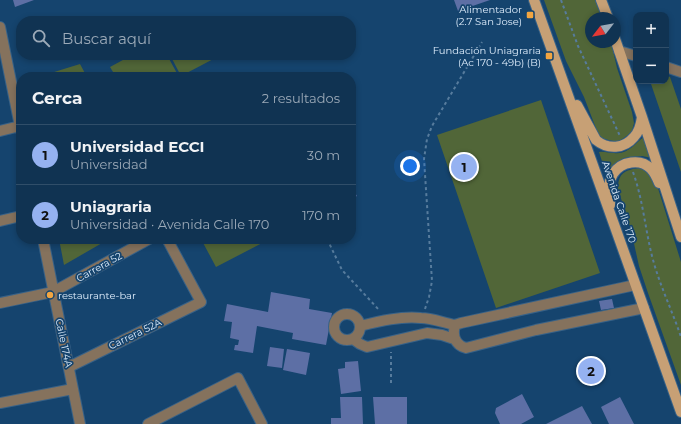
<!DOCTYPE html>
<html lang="es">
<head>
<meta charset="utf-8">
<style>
	:root { --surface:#103352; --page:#1e3f5c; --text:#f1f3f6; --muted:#9caab8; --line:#304e69; --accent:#95b2f1 }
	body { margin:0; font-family:Montserrat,sans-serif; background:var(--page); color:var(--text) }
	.controls { position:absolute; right:12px; top:12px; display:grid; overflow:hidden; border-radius:8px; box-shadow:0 2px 6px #0003 }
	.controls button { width:36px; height:36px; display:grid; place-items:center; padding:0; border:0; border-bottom:1px solid var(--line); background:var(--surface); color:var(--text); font:20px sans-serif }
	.compass { position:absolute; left:585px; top:12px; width:36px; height:36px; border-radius:50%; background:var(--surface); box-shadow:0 2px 6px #0003; rotate:239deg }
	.you { position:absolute; left:410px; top:166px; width:14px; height:14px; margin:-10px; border:3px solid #fff; border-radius:50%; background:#1a73e8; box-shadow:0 0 0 6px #1a73e833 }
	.badge { display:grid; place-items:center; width:26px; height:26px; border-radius:50%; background:var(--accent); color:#111; font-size:13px; font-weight:700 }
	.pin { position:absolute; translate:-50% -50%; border:2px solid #fff; box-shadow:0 1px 4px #0006 }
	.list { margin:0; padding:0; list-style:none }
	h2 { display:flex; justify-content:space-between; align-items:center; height:52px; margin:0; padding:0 16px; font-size:17px }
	h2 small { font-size:13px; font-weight:400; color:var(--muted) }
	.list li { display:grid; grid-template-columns:26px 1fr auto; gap:12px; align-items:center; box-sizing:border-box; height:60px; padding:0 16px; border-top:1px solid var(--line) }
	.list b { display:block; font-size:15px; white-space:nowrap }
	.list p { margin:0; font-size:13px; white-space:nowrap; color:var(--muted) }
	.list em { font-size:13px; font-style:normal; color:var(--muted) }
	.icon { flex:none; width:22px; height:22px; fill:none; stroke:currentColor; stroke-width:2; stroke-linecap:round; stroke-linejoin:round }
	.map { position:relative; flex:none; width:681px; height:424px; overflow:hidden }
	.search { position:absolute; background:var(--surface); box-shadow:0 2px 6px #0003; left:16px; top:16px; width:340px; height:44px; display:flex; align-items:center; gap:10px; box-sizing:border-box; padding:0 14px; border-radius:16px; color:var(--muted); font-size:15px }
	.panel { position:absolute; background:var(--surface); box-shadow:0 2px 6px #0003; left:16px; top:72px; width:340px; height:172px; border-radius:16px }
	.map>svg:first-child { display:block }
</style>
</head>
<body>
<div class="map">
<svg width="681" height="424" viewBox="0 0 681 424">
	<rect width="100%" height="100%" fill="#15446e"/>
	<path fill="#516638" d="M544,0H598L604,18H591V42H611L617,68L632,112L634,123L632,131L628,135L618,142L604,139L600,137L597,131L584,97L566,61Z
		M132,55H167L179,77H116L110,67Z
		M170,55H221L181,76Z
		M80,64L87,77H38Z
		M666,75L670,77L681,109V172L650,81H666Z
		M541,100L600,273L496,308L437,135Z
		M644,137L652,158L642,156L624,158L613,165L609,174H606L599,152C604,151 609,153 614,153C628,155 635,143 644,137Z
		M639,168L645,169L657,185L681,262V385L648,293L639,266L631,230L618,189C618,173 625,170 639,168Z
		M59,239H109L64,265Z
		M201,239H267L268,240L216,267Z"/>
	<path fill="#5d6fa5" d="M13,0H34L15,7Z
		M454,0H490L458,11Z
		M351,186L357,196L351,199Z
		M271,292L310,299L309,309L332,313L326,345L292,339L293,333L257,326L253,353L234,350L235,345H238L239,340L230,338L232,322L224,321L227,304L268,312Z
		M612,299L614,308L601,310L599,301Z
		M270,347L284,349L282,368L267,366Z
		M287,349L310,353L306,375L283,370Z
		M358,361L361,391L341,394L338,369L345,368V362Z
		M522,394L534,417L521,424H500L495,413L496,408Z
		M340,397H362L363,424H331V418H341Z
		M373,397H407V424H375Z
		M620,397L634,424H609L601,407Z
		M582,406L592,424H546Z"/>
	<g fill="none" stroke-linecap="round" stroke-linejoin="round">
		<g stroke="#396287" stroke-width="12">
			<path id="minor" d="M0,27L21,131
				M619,51L636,56
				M666,67L681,72
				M0,131L20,126
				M0,221L21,216
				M43,239L80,424
				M635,285L461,323L455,325C452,336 455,345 466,348L536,330L644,308
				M0,303L53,292L149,239
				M334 327a13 13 0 1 1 26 0a13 13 0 1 1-26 0Z
				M360,326C380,321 401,316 421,318C432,318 444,323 455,325
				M353,339L360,344L367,347L427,333L442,335L454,339
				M69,367L201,302L167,239
				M0,403L73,389
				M148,424L238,378L262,424"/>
		</g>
		<g stroke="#396287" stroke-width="12">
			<path id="major" d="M534,0L681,412
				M601,0L608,18
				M615,39L642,117L681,237
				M577,105L596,140C608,150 624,149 634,137C639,132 641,124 642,117
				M610,205C610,195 607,183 613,174C621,161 641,158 651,169C655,173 657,178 659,183"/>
		</g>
		<path stroke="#577c9d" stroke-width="2" stroke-dasharray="3 3" stroke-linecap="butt" d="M561,0L578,46L620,136
			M633,172C643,200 645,228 652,256C659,284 672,310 681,337
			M328,239L329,243L342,270L380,311
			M425,309L429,297L432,281L424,159L427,139L432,126L482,42
			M391,383V352"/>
		<use href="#minor" stroke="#85725d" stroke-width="10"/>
		<use href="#major" stroke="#c7a075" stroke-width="10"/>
	</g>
	<g fill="#f2a541" stroke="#15446e" stroke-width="1.5">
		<rect x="526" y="11" width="8" height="8" rx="2"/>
		<rect x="545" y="52" width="8" height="8" rx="2"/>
		<circle cx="50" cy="295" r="4"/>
	</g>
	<g text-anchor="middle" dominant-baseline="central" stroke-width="3.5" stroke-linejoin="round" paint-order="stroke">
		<g font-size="10" fill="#ddecfb" stroke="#15446e" text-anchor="end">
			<text x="522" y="9">Alimentador<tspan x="522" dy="12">(2.7 San Jose)</tspan></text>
			<text x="541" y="50">Fundación Uniagraria<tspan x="541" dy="12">(Ac 170 - 49b) (B)</tspan></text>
			<text x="58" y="295" text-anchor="start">restaurante-bar</text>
		</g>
		<g font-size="10" fill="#ddecfb" stroke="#15446e">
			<text transform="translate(619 202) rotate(71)">Avenida Calle 170</text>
			<text transform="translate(99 267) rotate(-29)">Carrera 52</text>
			<text transform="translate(135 334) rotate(-26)">Carrera 52A</text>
			<text transform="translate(64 343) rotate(78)">Calle 174A</text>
		</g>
	</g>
</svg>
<div class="controls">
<button>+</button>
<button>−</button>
</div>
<svg class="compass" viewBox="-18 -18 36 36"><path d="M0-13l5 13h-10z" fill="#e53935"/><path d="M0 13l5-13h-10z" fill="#9caab8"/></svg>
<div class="you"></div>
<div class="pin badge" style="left:464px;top:167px">1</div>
<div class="pin badge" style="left:591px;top:371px">2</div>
<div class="search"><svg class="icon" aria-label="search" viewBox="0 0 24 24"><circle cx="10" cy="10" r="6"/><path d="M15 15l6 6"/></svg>Buscar aquí</div>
<section class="panel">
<h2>Cerca<small>2 resultados</small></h2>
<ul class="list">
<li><span class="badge">1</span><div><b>Universidad ECCI</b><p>Universidad</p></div><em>30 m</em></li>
<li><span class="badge">2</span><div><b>Uniagraria</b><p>Universidad · Avenida Calle 170</p></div><em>170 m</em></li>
</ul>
</section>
</div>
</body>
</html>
